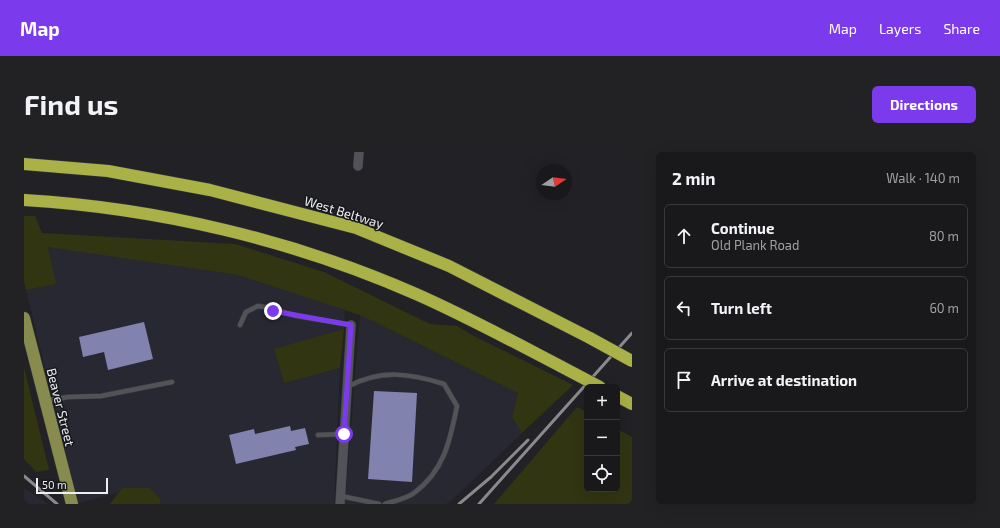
<!DOCTYPE html>
<html lang="en">
<head>
<meta charset="utf-8">
<style>
	:root { --surface:#19191c; --page:#222225; --text:#f1f3f6; --muted:#9fa0a3; --line:#37383b; --accent:#7c3aed }
	body { margin:0; font-family:"Exo 2",sans-serif; background:var(--page); color:var(--text) }
	.controls { position:absolute; right:12px; bottom:12px; display:grid; overflow:hidden; border-radius:6px; box-shadow:0 4px 16px #0002 }
	.controls button { width:36px; height:36px; display:grid; place-items:center; padding:0; border:0; border-bottom:1px solid var(--line); background:var(--surface); color:var(--text); font:20px sans-serif }
	.compass { position:absolute; left:512px; top:12px; width:36px; height:36px; border-radius:50%; background:var(--surface); box-shadow:0 4px 16px #0002; rotate:77deg }
	.scale { position:absolute; left:12px; bottom:10px; width:72px; box-sizing:border-box; padding-left:4px; border:2px solid #eeeff2; border-top:0; font-size:11px; line-height:14px; white-space:nowrap; color:#eeeff2; -webkit-text-stroke:3px #17181c; paint-order:stroke }
	.stop { position:absolute; width:12px; height:12px; margin:-9px; border:3px solid #7c3aed; border-radius:50%; background:#fff }
	.stop.end { background:#7c3aed; border-color:#fff; box-shadow:0 1px 4px #0008 }
	.list { margin:0; padding:0; list-style:none }
	h2 { display:flex; justify-content:space-between; align-items:center; height:52px; margin:0; padding:0 16px; font-size:17px }
	h2 small { font-size:13px; font-weight:400; color:var(--muted) }
	.list li { display:grid; grid-template-columns:26px 1fr auto; gap:12px; align-items:center; box-sizing:border-box; height:64px; margin:0 8px 8px; padding:0 8px; border:1px solid var(--line); border-radius:6px }
	.list b { display:block; font-size:15px; white-space:nowrap }
	.list p { margin:0; font-size:13px; white-space:nowrap; color:var(--muted) }
	.list em { font-size:13px; font-style:normal; color:var(--muted) }
	.icon { flex:none; width:22px; height:22px; fill:none; stroke:currentColor; stroke-width:2; stroke-linecap:round; stroke-linejoin:round }
	.map { position:relative; flex:none; width:608px; height:352px; overflow:hidden; border-radius:6px }
	header { display:flex; align-items:center; gap:24px; box-sizing:border-box; height:56px; padding:0 20px; background:var(--accent); color:#fff }
	header strong { font-size:19px }
	nav { display:flex; gap:22px; margin-inline-start:auto; font-size:14px }
	.intro { display:flex; align-items:center; justify-content:space-between; box-sizing:border-box; height:96px; padding:0 24px }
	h1 { margin:0; font-size:28px }
	.button { padding:10px 18px; border-radius:6px; background:var(--accent); color:#fff; font-size:14px; font-weight:700 }
	main { display:flex; gap:24px; padding:0 24px }
	aside { flex:1; background:var(--surface); border-radius:6px; box-shadow:0 4px 16px #0002 }
	.map>svg:first-child { display:block }
</style>
</head>
<body>
<header>
<strong>Map</strong>
<nav><a>Map</a><a>Layers</a><a>Share</a></nav>
</header>
<div class="intro"><h1>Find us</h1><a class="button">Directions</a></div>
<main>
<div class="map">
<svg width="608" height="352" viewBox="0 0 608 352">
	<rect width="100%" height="100%" fill="#212126"/>
	<path fill="#282833" d="M24,94L214,123L321,158L320,177L250,198L260,231L316,216L310,352H137L136,347L126,336H98L93,341L54,351L2,138L31,132Z
		M336,163L494,241L488,265L498,281L427,349L422,352H321Z
		M0,336L24,352H0Z"/>
	<path fill="#323512" d="M0,64H11L18,81L211,92L300,120L406,172L433,174L448,183L549,233L498,281L488,265L494,241L336,163L214,123L24,95L32,132L2,138L0,130Z
		M320,177L316,216L260,231L250,197Z
		M0,215L25,318L12,320L0,307Z
		M553,255L563,260V337H593V277L608,285V352H470Z
		M98,336H126L136,347L137,352H86Z"/>
	<path fill="#8182ae" d="M120,170L129,207L84,218L80,200L59,205L55,185Z
		M350,239L393,241L388,330L344,327Z
		M266,274L267,279L281,276L285,292L271,295L272,298L212,312L205,283L230,277L231,282Z"/>
	<g fill="none" stroke-linecap="round" stroke-linejoin="round">
		<g stroke="#3c3c41" stroke-width="5.5">
			<path id="lane" d="M216,173L222,160L234,154L240,155L273,164L327,173
				M323,235C357,217 385,221 420,232L433,254C426,289 420,319 390,341C382,347 370,349 361,352
				M21,249L44,245L77,244L148,230
				M294,283L320,282
				M317,344L355,352"/>
		</g>
		<g stroke="#3c3c41" stroke-width="10">
			<path id="street" d="M334,14L335,0
				M316,352L327,173"/>
		</g>
		<g stroke="#3c3c41" stroke-width="13">
			<path id="primary" d="M0,166L48,352"/>
		</g>
		<g stroke="#3c3c41" stroke-width="13">
			<path id="highway" d="M0,12L84,19L186,38L332,76L425,114L566,186
				M0,48C134,56 269,88 392,142C442,164 490,190 538,215
				M593,244L608,252"/>
		</g>
		<use href="#lane" stroke="#525358" stroke-width="4.5"/>
		<use href="#street" stroke="#525358" stroke-width="9"/>
		<use href="#primary" stroke="#878b4e" stroke-width="12"/>
		<use href="#highway" stroke="#aab147" stroke-width="12"/>
		<path stroke="#8a8a8e" stroke-width="3" d="M0,324L33,352
			M435,352L467,325L504,288
			M455,352L608,181"/>
		<g stroke="#3c3c41" stroke-width="13" stroke-linecap="butt">
			<path id="highway-bridge" d="M566,186L608,209
				M538,215L576,235"/>
		</g>
		<use href="#highway-bridge" stroke="#aab147" stroke-width="12"/>
	</g>
	<g fill="none" stroke-linecap="round" stroke-linejoin="round">
		<path stroke="#7c3aed" stroke-width="5" d="M249,159L327,173L320,282"/>
	</g>
	<g text-anchor="middle" dominant-baseline="central" stroke-width="3" stroke-linejoin="round" paint-order="stroke">
		<g font-size="13" fill="#eeeff2" stroke="#17181c">
			<text transform="translate(320 60) rotate(17)">West Beltway</text>
			<text transform="translate(37 255) rotate(76)">Beaver Street</text>
		</g>
	</g>
</svg>
<div class="controls">
<button>+</button>
<button>−</button>
<button><svg class="icon" aria-label="locate" viewBox="0 0 24 24"><circle cx="12" cy="12" r="6"/><path d="M12 2v4M12 18v4M2 12h4M18 12h4"/></svg></button>
</div>
<svg class="compass" viewBox="-18 -18 36 36"><path d="M0-13l5 13h-10z" fill="#e53935"/><path d="M0 13l5-13h-10z" fill="#9fa0a3"/></svg>
<div class="scale">50 m</div>
<div class="stop" style="left:320px;top:282px"></div>
<div class="stop end" style="left:249px;top:159px"></div>
</div>
<aside>
<h2>2 min<small>Walk · 140 m</small></h2>
<ul class="list">
<li><svg class="icon" aria-label="ahead" viewBox="0 0 24 24"><path d="M12 20V5M6 11l6-6 6 6"/></svg><div><b>Continue</b><p>Old Plank Road</p></div><em>80 m</em></li>
<li><svg class="icon" aria-label="left" viewBox="0 0 24 24"><path d="M17 20v-9H6M10 6l-5 5 5 5"/></svg><div><b>Turn left</b></div><em>60 m</em></li>
<li><svg class="icon" aria-label="arrive" viewBox="0 0 24 24"><path d="M6 21V4h12l-3 4 3 4H6"/></svg><div><b>Arrive at destination</b></div></li>
</ul>
</aside>
</main>
</body>
</html>
